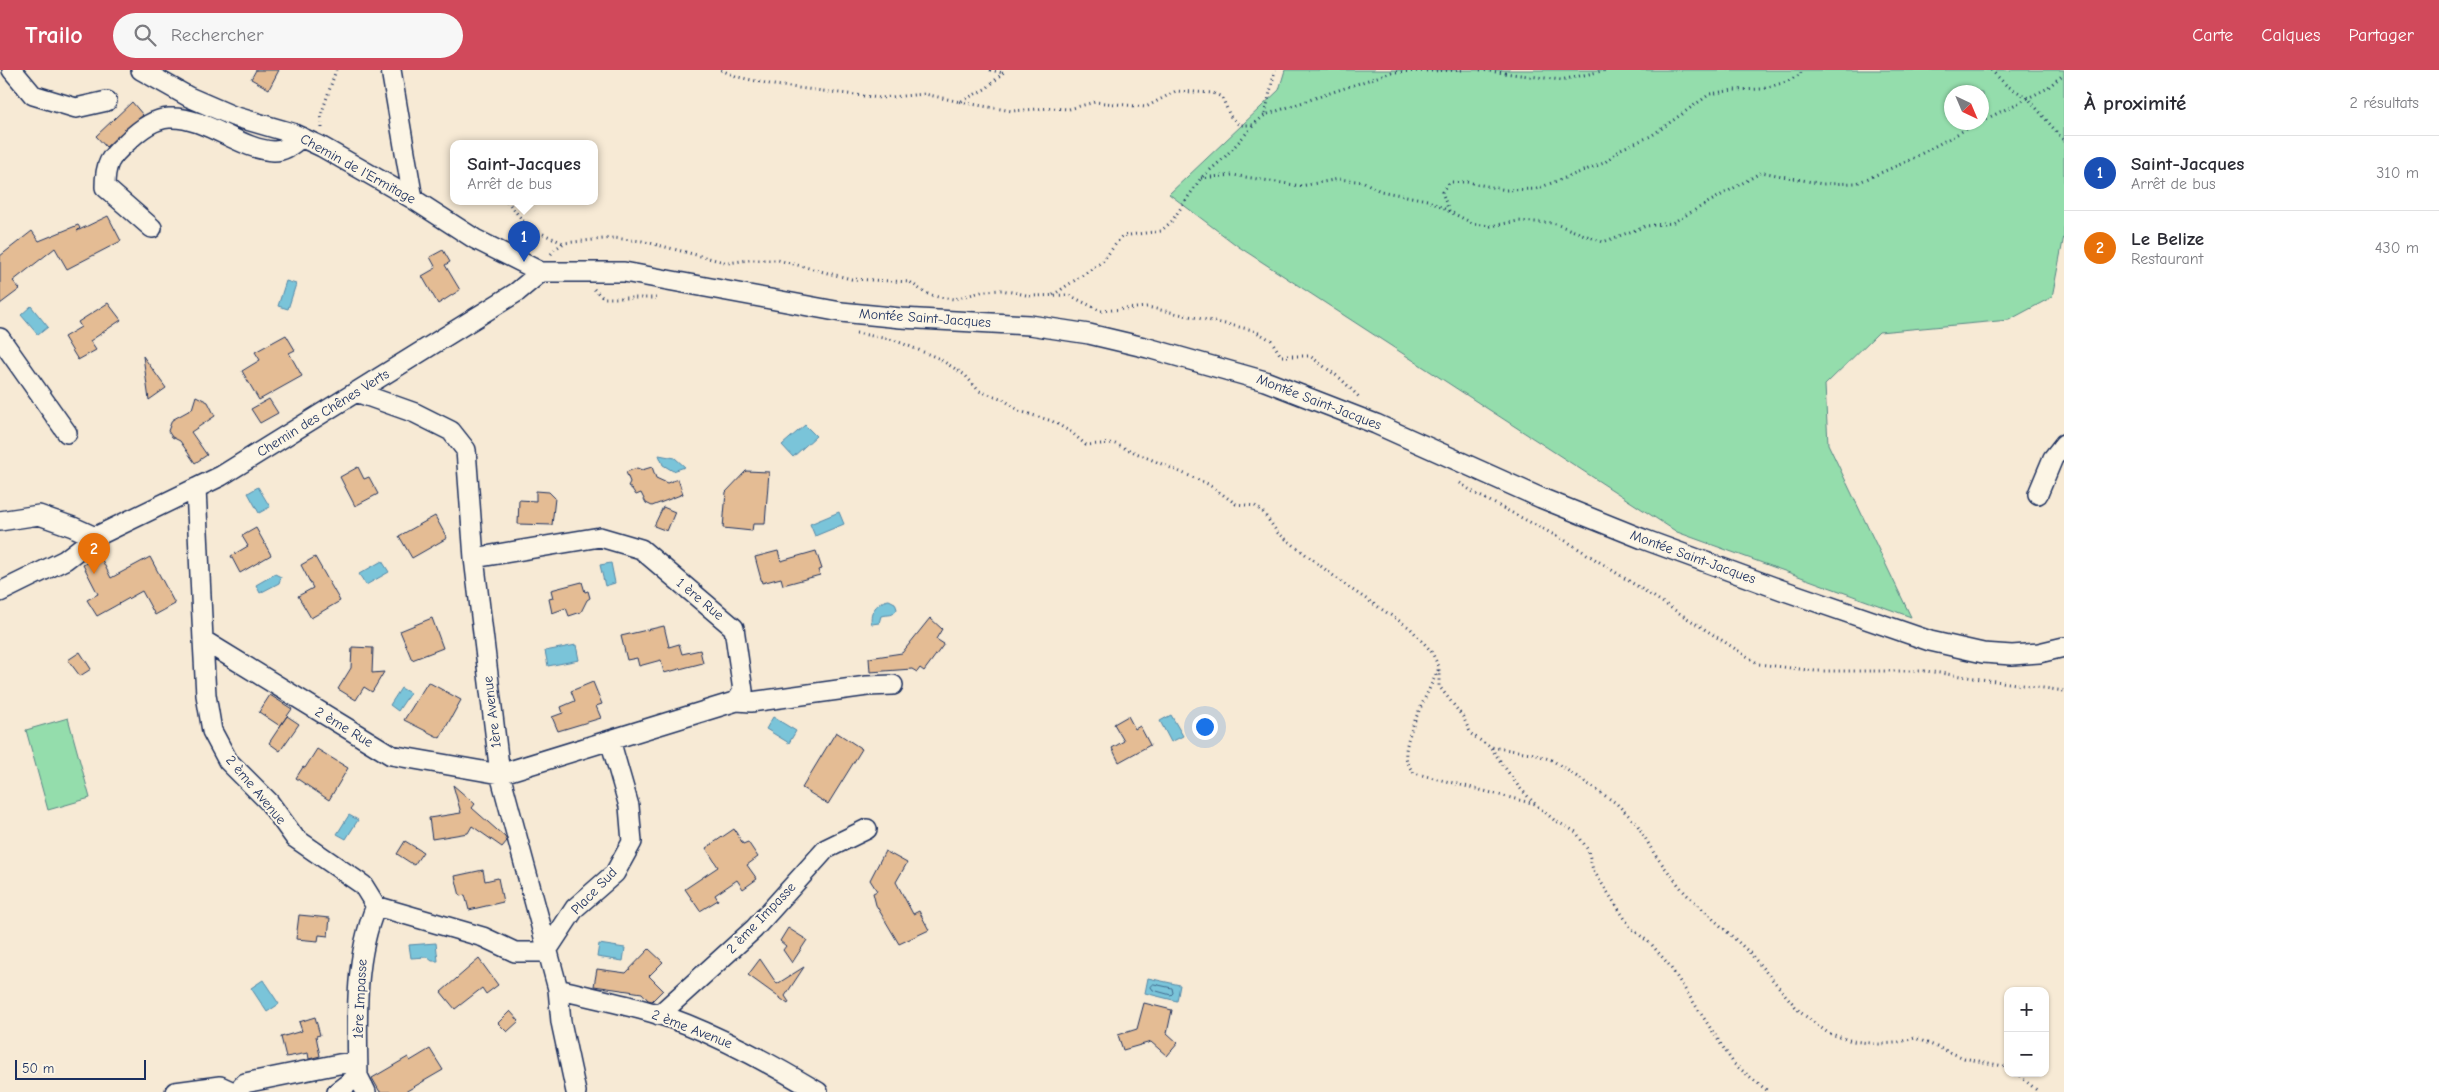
<!DOCTYPE html>
<html lang="fr">
<head>
<meta charset="utf-8">
<style>
	:root { --surface:#fff; --page:#f7f7f7; --text:#2b2b33; --muted:#7c7c81; --line:#e1e1e2; --accent:#d1495b }
	body { margin:0; font-family:"Comic Neue",sans-serif; background:var(--page); color:var(--text) }
	.controls { position:absolute; right:15px; bottom:15px; display:grid; overflow:hidden; border-radius:10px; box-shadow:0 1px 4px #0004 }
	.controls button { width:45px; height:45px; display:grid; place-items:center; padding:0; border:0; border-bottom:1px solid var(--line); background:var(--surface); color:var(--text); font:25px sans-serif }
	.compass { position:absolute; left:1944px; top:15px; width:45px; height:45px; border-radius:50%; background:var(--surface); box-shadow:0 1px 4px #0004; rotate:136deg }
	.scale { position:absolute; left:15px; bottom:12px; width:131px; box-sizing:border-box; padding-left:5px; border:2px solid #1b2f5e; border-top:0; font-size:14px; line-height:18px; white-space:nowrap; color:#1b2f5e; -webkit-text-stroke:4px #fcf5e5; paint-order:stroke }
	.you { position:absolute; left:1204px; top:656px; width:18px; height:18px; margin:-12px; border:4px solid #fff; border-radius:50%; background:#1a73e8; box-shadow:0 0 0 8px #1a73e833 }
	.badge { display:grid; place-items:center; width:32px; height:32px; border-radius:50%; background:var(--accent); color:#fff; font-size:16px; font-weight:700 }
	.pin { position:absolute; translate:-50% -41px; filter:drop-shadow(0 1px 2px #0008) }
	.pin::after { content:''; position:absolute; top:26px; width:18px; height:15px; background:inherit; clip-path:polygon(0 0,100% 0,50% 100%) }
	.popup { position:absolute; left:450px; top:70px; width:148px; height:65px; box-sizing:border-box; display:grid; place-content:center; border-radius:10px; background:var(--surface); filter:drop-shadow(0 1px 4px #0005); font-size:16px; white-space:nowrap; color:var(--muted) }
	.popup b { font-size:19px; color:var(--text) }
	.popup::after { content:''; position:absolute; left:50%; top:100%; margin-left:-10px; border:10px solid transparent; border-top-color:var(--surface) }
	.list { margin:0; padding:0; list-style:none }
	h2 { display:flex; justify-content:space-between; align-items:center; height:65px; margin:0; padding:0 20px; font-size:21px }
	h2 small { font-size:16px; font-weight:400; color:var(--muted) }
	.list li { display:grid; grid-template-columns:32px 1fr auto; gap:15px; align-items:center; box-sizing:border-box; height:75px; padding:0 20px; border-top:1px solid var(--line) }
	.list b { display:block; font-size:19px; white-space:nowrap }
	.list p { margin:0; font-size:16px; white-space:nowrap; color:var(--muted) }
	.list em { font-size:16px; font-style:normal; color:var(--muted) }
	.icon { flex:none; width:28px; height:28px; fill:none; stroke:currentColor; stroke-width:2; stroke-linecap:round; stroke-linejoin:round }
	.map { position:relative; flex:none; width:2064px; height:1022px; overflow:hidden }
	header { display:flex; align-items:center; gap:30px; box-sizing:border-box; height:70px; padding:0 25px; background:var(--accent); color:#fff }
	header strong { font-size:24px }
	nav { display:flex; gap:28px; margin-inline-start:auto; font-size:18px }
	.search { width:350px; height:45px; background:var(--page); display:flex; align-items:center; gap:12px; box-sizing:border-box; padding:0 18px; border-radius:28px; color:var(--muted); font-size:19px }
	main { display:flex }
	aside { flex:1; background:var(--surface) }
	.map>svg:first-child { display:block }
</style>
</head>
<body>
<header>
<strong>Trailo</strong>
<div class="search"><svg class="icon" aria-label="search" viewBox="0 0 24 24"><circle cx="10" cy="10" r="6"/><path d="M15 15l6 6"/></svg>Rechercher</div>
<nav><a>Carte</a><a>Calques</a><a>Partager</a></nav>
</header>
<main>
<div class="map">
<svg width="2064" height="1022" viewBox="0 0 2064 1022">
	<rect width="100%" height="100%" fill="#f7ead5"/>
	<filter id="ink" filterUnits="userSpaceOnUse"><feTurbulence type="fractalNoise" baseFrequency=".02" numOctaves="2"/><feDisplacementMap in="SourceGraphic" scale="10" xChannelSelector="R" yChannelSelector="G"/><feConvolveMatrix kernelMatrix="1 2 1 2 8 2 1 2 1" color-interpolation-filters="sRGB"/></filter>
	<g filter="url(#ink)">
		<path fill="#94ddac" stroke="#588685" fill-rule="evenodd" d="M1285,0H2064V166L2052,227L2009,250L1879,262L1825,315L1828,374L1911,547L1677,462L1239,177L1169,124L1279,20ZM1952,22H1982V52H1952Z
			M68,648L90,728L48,740L26,660Z"/>
		<path fill="#7ac4d9" stroke="#5488a8" d="M286,211L296,214L288,239L278,236Z
			M31,236L48,257L38,265L21,245Z
			M805,355L816,366L793,387L782,375Z
			M659,385L675,388L685,397L673,401L663,395Z
			M258,417L270,437L259,443L248,423Z
			M839,442L844,454L815,466L810,454Z
			M382,491L389,502L366,515L359,504Z
			M611,493L615,513L605,516L600,495Z
			M275,504L281,507L279,513L260,523L256,515Z
			M889,530L895,533L897,539C893,547 889,544 881,546L879,553L872,554C868,543 878,531 889,530Z
			M576,575L579,590L548,596L545,581Z
			M401,618L410,623L398,641L390,635Z
			M1171,645L1183,666L1171,672L1160,651Z
			M773,647L796,661L789,673L766,659Z
			M349,745L358,750L346,769L337,764Z
			M436,873L438,891H432L427,887L411,888L409,875Z
			M599,874L625,878L623,891L597,887Z
			M1148,908L1180,915L1177,931L1145,923Z
			M263,910L279,934L267,942L251,918Z"/>
		<g fill="none" stroke-linecap="round" stroke-linejoin="round">
			<path stroke="#416b8f" stroke-width="1" d="M1154,914L1172,918L1173,923L1171,925L1153,920L1151,917Z"/>
		</g>
		<path fill="#e4bc94" stroke="#1b2f5e" d="M256,0H279L269,19L251,9Z
			M132,32L143,45L106,77L96,66Z
			M108,146L121,171L67,199L55,178L13,211L20,219L0,234V186L32,161L39,171L78,155L80,158L77,161Z
			M443,180L450,192L445,195L460,220L438,234L422,206L436,198L430,187Z
			M108,233L121,250L90,271L96,280L78,290L64,267L81,257L78,252Z
			M286,265L295,280L289,283L302,306L259,330L242,301L260,290L255,282Z
			M143,286L166,318L149,330Z
			M196,326L208,332L215,346L191,362L207,385L195,393L180,371L172,367L168,361L172,350L192,339Z
			M269,329L278,343L260,353L251,339Z
			M358,397L364,409L369,407L378,424L355,436L340,407Z
			M652,397L656,408L667,413L678,409L683,424L652,436L646,433L641,423L636,425L632,419L628,416L630,412L626,402L637,398L642,400Z
			M746,401L769,402L765,454H753L752,461L723,458L726,422Z
			M536,421L549,422L555,428L552,455L518,454L519,430L536,431Z
			M663,437L675,442L667,461L654,456Z
			M435,446L447,468L412,488L399,466Z
			M256,458L271,485L240,503L231,486L248,476L242,466Z
			M778,481L781,491L816,481L822,499L818,500L820,505L783,515L781,508L762,513L755,487Z
			M100,486L111,508L150,487L175,534L155,545L142,521L97,546L87,530L98,524L83,495Z
			M315,487L340,531L311,548L298,526L313,518L301,495Z
			M582,512L585,522L588,521L590,528L587,530L581,542L569,546L566,538L552,543L549,529L553,528L551,520Z
			M432,548L443,578L412,590L400,561Z
			M930,548L942,559L936,569L944,574L924,601L920,598L917,602L912,599L870,602L869,588L902,583Z
			M664,556L669,577L679,574L682,584L700,580L703,593L664,603L661,590L639,596L637,588L627,590L621,566Z
			M352,577L373,578L372,603L384,602L372,622L364,617L356,630L338,619L351,598Z
			M80,582L91,599L80,606L68,590Z
			M428,612L461,630L440,668L404,650Z
			M593,612L602,634L596,636L601,648L558,661L552,647L563,643L561,637L575,631L571,621Z
			M270,625L292,639L280,656L259,642Z
			M287,646L299,654L280,681L269,673Z
			M1128,646L1135,659L1140,656L1150,675L1119,692L1112,678L1124,671L1114,654Z
			M836,662L862,679L828,734L802,718Z
			M317,679L348,698L329,730L296,708L303,697L305,698Z
			M453,715L475,734L472,738L505,767L507,771L502,777L472,756L468,763L432,769L429,748L461,743Z
			M734,759L743,774L748,772L758,787L747,795L757,809L743,819L737,810L715,825L718,830L700,841L685,819L718,797L706,778Z
			M405,771L423,782L414,795L397,784Z
			M885,781L907,793L896,812L913,844L919,841L929,860L899,874L876,835L873,823L877,821L870,810Z
			M483,800L485,811L498,808L503,832L469,840L465,825L460,826L455,806Z
			M299,845L330,848L328,866L319,865L318,871L296,869Z
			M788,858L807,870L792,893L783,880L786,876L780,871Z
			M649,879L663,892L649,906L663,920L652,931L648,930L642,923L594,916L597,899L626,903Z
			M479,889L498,915L486,924L482,918L455,939L441,922Z
			M760,889L777,914L804,897L785,926L789,932L788,934L748,905Z
			M1144,933L1172,940L1167,963L1178,973L1167,986L1151,972L1123,980L1118,965L1137,959Z
			M510,941L519,951L507,962L498,953Z
			M315,947L320,965L316,966L320,986L309,989L308,983L286,987L281,967L302,961L299,952Z
			M430,979L443,1000L405,1022H380L372,1008L408,987L410,991Z"/>
		<g fill="none" stroke-linecap="round" stroke-linejoin="round">
			<g stroke="#1b2f5e" stroke-width="22">
				<path id="minor" d="M12,0L33,25L76,38L107,31
					M141,0L189,27L233,46L292,63L322,77L413,129L475,169L541,202H624L841,242L901,248L1030,255L1089,264L1148,278L1265,311L1376,354L1541,428L1643,469L1782,520L1930,571L1983,583L2012,585L2039,583L2064,577
					M391,0L413,129
					M152,158L105,117C105,94 109,88 127,72C138,61 153,49 169,48C206,46 240,80 274,81C285,81 294,74 301,67
					M0,268L67,363
					M356,322L415,343L451,361L466,380L474,488L500,704L558,919L561,952L576,1022
					M196,418L203,570L206,625L212,661L228,691L269,732L295,768L363,815L376,836L483,867L515,882H546L575,838L615,803L632,772L629,736L610,670
					M2038,424L2053,388L2064,374
					M0,451L39,445L73,457L95,467
					M0,522L65,490L95,467L221,406L517,222L541,202
					M203,570L391,685L500,704L737,631L743,621L734,558L641,479L600,467L474,488
					M737,631L751,632L867,616L893,615
					M558,919C601,930 645,938 686,954C733,973 775,996 818,1022
					M659,945L754,859L826,779L867,759
					M175,1022L220,1016L233,1022
					M237,1022L245,1013L339,994L357,992
					M337,1022L358,1006
					M366,1022L358,1006C357,949 354,889 376,836"/>
			</g>
			<path stroke="#1b2f5e" stroke-width="3" stroke-dasharray="1 4" stroke-linecap="butt" d="M721,0L738,7L774,15L880,28L925,24L960,32L987,18L1006,0
				M990,0L1003,3
				M1480,0L1561,10L1607,0
				M1991,0L2006,15L2028,28L2064,71
				M960,32L1012,41L1050,38L1069,39L1095,32L1146,37L1176,21L1213,23L1222,27L1230,46L1239,55H1253L1265,45L1392,2L1465,0
				M1265,44L1275,0
				M1982,51L2046,19L2064,4
				M322,58L321,45L336,0
				M1201,108L1233,105L1301,116L1339,109L1364,112L1380,121L1427,130L1474,154L1491,156L1518,151L1553,153L1603,172L1646,156L1672,153L1762,102L1822,114L1857,113L1908,91L1979,52
				M507,131L528,157L563,173
				M1449,141L1442,122L1450,112H1467L1506,120L1536,119L1604,93L1621,79L1651,66L1710,24L1733,20L1762,19L1786,12L1801,4V0
				M551,184L555,179L564,173L613,168L642,171L728,193L748,190H778L851,209L910,212L925,223L938,227L954,229L985,221L1002,220L1031,226L1069,225L1101,241L1147,237L1253,260L1271,270L1281,286H1310L1341,309L1360,328
				M594,219L603,228H656
				M1053,225L1102,192L1122,166L1161,161L1172,151L1201,108L1224,88L1253,56
				M856,263L894,270L938,288L965,305L979,321L1003,329L1019,341L1052,351L1071,362L1086,375L1113,373L1208,414L1236,434L1255,436L1262,441L1278,463L1348,517L1410,558L1431,581L1439,597V616L1463,647L1471,664L1490,677L1531,683L1552,690L1616,733L1637,754L1655,785L1685,823L1749,882L1800,942L1828,963L1852,971L1879,974L1895,973L1915,968L1964,988L2008,997
				M1460,413L1476,424L1568,472L1759,594L1815,601H1926L2064,621
				M1438,600C1429,621 1408,659 1406,681C1405,690 1409,697 1414,703L1535,734L1554,750L1576,762L1588,780L1593,800L1631,858L1652,875L1669,895L1734,994L1769,1022
				M1491,678L1518,716L1535,734
				M2016,1003L2039,1022"/>
			<use href="#minor" stroke="#fcf5e5" stroke-width="19"/>
		</g>
	</g>
	<g text-anchor="middle" dominant-baseline="central" stroke-width="4" stroke-linejoin="round" paint-order="stroke">
		<g font-size="14" fill="#1b2f5e" stroke="#fcf5e5">
			<text transform="translate(358 99) rotate(29)">Chemin de l'Ermitage</text>
			<text transform="translate(925 248) rotate(4)">Montée Saint-Jacques</text>
			<text transform="translate(1319 332) rotate(21)">Montée Saint-Jacques</text>
			<text transform="translate(323 343) rotate(-32)">Chemin des Chênes Verts</text>
			<text transform="translate(1693 487) rotate(20)">Montée Saint-Jacques</text>
			<text transform="translate(700 529) rotate(40)">1 ère Rue</text>
			<text transform="translate(492 642) rotate(-97)">1ère Avenue</text>
			<text transform="translate(344 657) rotate(31)">2 ème Rue</text>
			<text transform="translate(256 720) rotate(50)">2 ème Avenue</text>
			<text transform="translate(594 821) rotate(-46)">Place Sud</text>
			<text transform="translate(761 848) rotate(-46)">2 ème Impasse</text>
			<text transform="translate(360 929) rotate(-87)">1ère Impasse</text>
			<text transform="translate(692 959) rotate(21)">2 ème Avenue</text>
		</g>
	</g>
</svg>
<div class="controls">
<button>+</button>
<button>−</button>
</div>
<svg class="compass" viewBox="-18 -18 36 36"><path d="M0-13l5 13h-10z" fill="#e53935"/><path d="M0 13l5-13h-10z" fill="#7c7c81"/></svg>
<div class="scale">50 m</div>
<div class="you"></div>
<div class="pin badge" style="left:524px;top:192px;background:#1a4fb4">1</div>
<div class="popup"><b>Saint-Jacques</b>Arrêt de bus</div>
<div class="pin badge" style="left:94px;top:504px;background:#e8710a">2</div>
</div>
<aside>
<h2>À proximité<small>2 résultats</small></h2>
<ul class="list">
<li><span class="badge" style="background:#1a4fb4">1</span><div><b>Saint-Jacques</b><p>Arrêt de bus</p></div><em>310 m</em></li>
<li><span class="badge" style="background:#e8710a">2</span><div><b>Le Belize</b><p>Restaurant</p></div><em>430 m</em></li>
</ul>
</aside>
</main>
</body>
</html>
